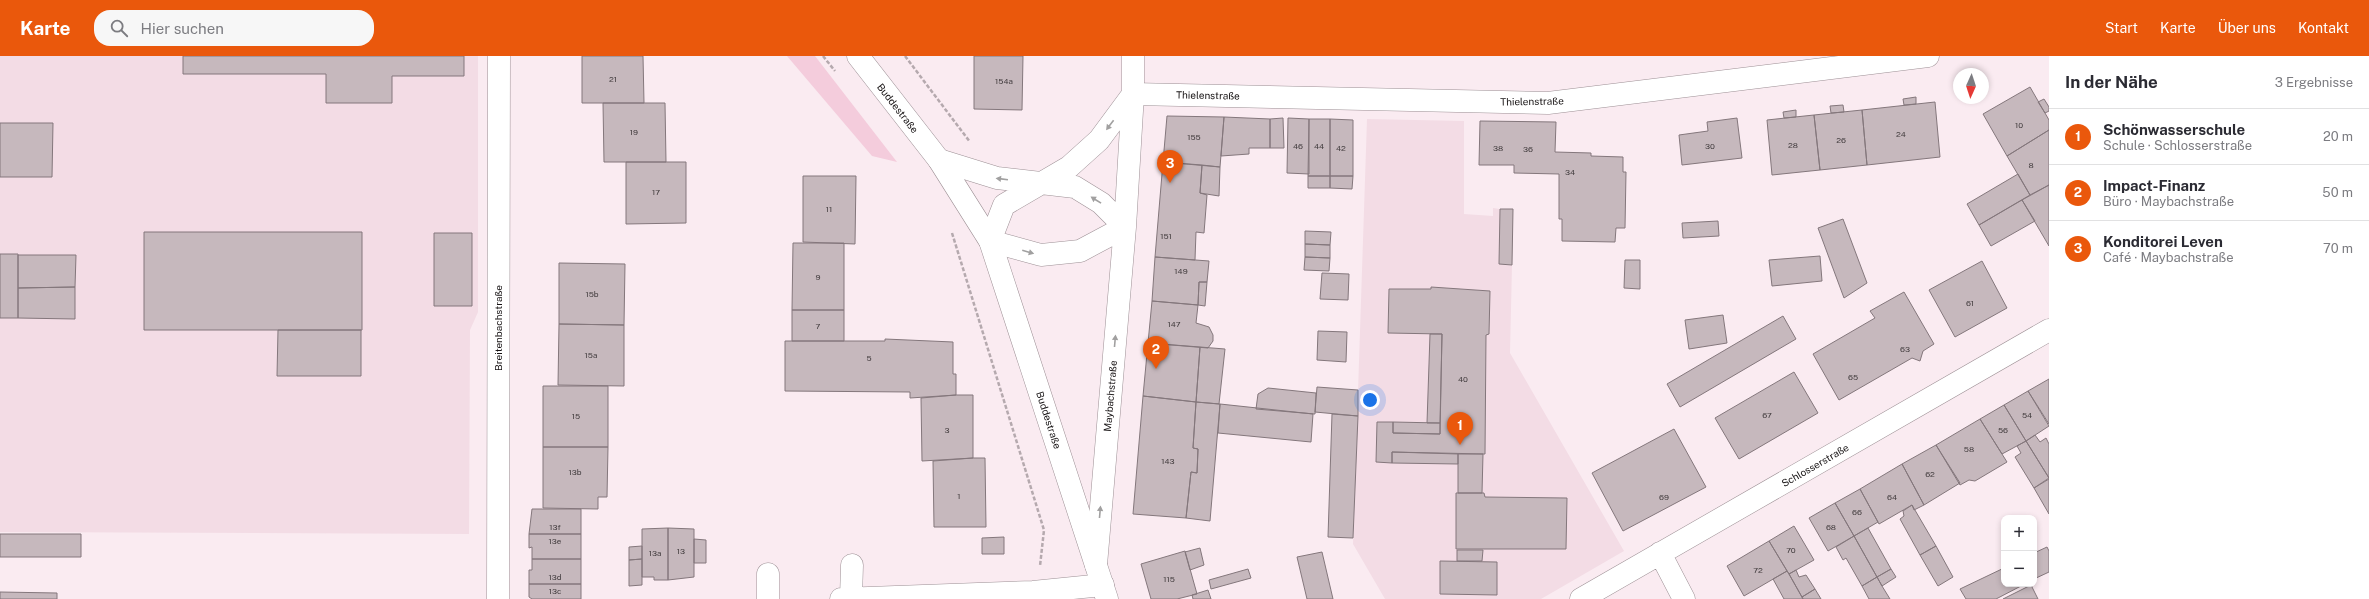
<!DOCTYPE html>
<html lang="de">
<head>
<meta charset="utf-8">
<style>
	:root { --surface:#fff; --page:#f7f7f7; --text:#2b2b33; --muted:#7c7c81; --line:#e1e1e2; --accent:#ea580c }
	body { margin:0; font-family:"Public Sans",sans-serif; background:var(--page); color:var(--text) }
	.controls { position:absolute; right:12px; bottom:12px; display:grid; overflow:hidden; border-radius:8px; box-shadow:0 2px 6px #0003 }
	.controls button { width:36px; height:36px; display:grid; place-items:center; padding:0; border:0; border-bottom:1px solid var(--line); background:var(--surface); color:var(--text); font:20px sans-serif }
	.compass { position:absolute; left:1953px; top:12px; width:36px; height:36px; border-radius:50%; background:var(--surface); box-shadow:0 2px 6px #0003; rotate:183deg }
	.you { position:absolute; left:1370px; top:344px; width:14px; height:14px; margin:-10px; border:3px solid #fff; border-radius:50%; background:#1a73e8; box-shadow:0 0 0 6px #1a73e833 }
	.badge { display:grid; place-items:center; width:26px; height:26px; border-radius:50%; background:var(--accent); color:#fff; font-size:13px; font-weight:700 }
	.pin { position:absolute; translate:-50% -33px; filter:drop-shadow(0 1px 2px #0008) }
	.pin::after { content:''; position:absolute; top:21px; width:14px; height:12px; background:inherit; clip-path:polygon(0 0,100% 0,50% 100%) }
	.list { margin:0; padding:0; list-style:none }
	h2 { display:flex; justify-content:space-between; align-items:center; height:52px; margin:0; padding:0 16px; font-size:17px }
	h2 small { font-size:13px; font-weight:400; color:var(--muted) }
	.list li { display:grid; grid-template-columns:26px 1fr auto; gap:12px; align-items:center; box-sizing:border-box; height:56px; padding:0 16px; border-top:1px solid var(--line) }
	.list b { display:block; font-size:15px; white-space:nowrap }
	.list p { margin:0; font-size:13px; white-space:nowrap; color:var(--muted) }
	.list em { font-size:13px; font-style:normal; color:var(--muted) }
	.icon { flex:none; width:22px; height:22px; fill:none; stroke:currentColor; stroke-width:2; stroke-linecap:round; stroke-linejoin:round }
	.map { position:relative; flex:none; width:2049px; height:543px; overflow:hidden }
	header { display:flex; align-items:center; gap:24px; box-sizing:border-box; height:56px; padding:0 20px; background:var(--accent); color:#fff }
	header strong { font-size:19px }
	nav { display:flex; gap:22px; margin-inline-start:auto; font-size:14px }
	.search { width:280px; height:36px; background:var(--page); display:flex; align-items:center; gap:10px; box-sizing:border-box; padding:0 14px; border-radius:16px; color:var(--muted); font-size:15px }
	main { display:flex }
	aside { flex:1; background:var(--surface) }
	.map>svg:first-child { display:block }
</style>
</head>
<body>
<header>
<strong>Karte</strong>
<div class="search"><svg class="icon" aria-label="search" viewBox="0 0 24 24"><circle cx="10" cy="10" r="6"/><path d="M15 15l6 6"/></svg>Hier suchen</div>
<nav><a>Start</a><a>Karte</a><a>Über uns</a><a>Kontakt</a></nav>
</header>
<main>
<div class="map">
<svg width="2049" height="543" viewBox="0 0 2049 543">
	<rect width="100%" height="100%" fill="#faebf1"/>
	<path fill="#f3dce5" d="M0,0H478V256L470,274L469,478L0,476Z
		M1367,63L1464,65V158L1493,160V152L1500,153L1499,208L1512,209L1510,297L1624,495L1541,543H1385L1353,488Z"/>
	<path fill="#f4ccdc" d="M787,0H815L897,106L872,100Z"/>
	<path fill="#c6b8bd" stroke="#84777c" d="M183,0H464V20H392V47H326V18H183Z
		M582,0H643L644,47H582Z
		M974,0H1023L1022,54L974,53Z
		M2030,31L2049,64V74L2007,100L1983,58Z
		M1916,41V48L1904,49L1903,43Z
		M2044,43L2049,51V55L2045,57L2038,46Z
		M1935,46L1940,101L1867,109L1862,54Z
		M603,47H665L666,106H604Z
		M1843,49L1844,56L1831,57L1830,50Z
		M1796,54V61L1784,62L1783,56Z
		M1862,54L1867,109L1820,114L1814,59Z
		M1814,59L1820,114L1772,119L1767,64Z
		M1167,60L1224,61L1220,111L1163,106Z
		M1224,61L1270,63V92H1249V98L1221,100Z
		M1283,62L1284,92H1270V63Z
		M1288,62L1309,63V118L1287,117Z
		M1737,62L1742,102L1682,109L1679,79L1708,75L1707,66Z
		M1309,63H1330V120H1308Z
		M1330,63L1353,64V120H1330Z
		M1480,65L1556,66L1555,96L1591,97V100L1623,101V116H1626L1625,172H1616L1615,186L1562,185V163H1559V118L1514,117V109H1479Z
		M0,67H53L52,121H0Z
		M2049,74V129L2030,139L2007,100Z
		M626,106H686V167L626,168Z
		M1163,106L1202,109L1200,137L1207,139L1204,177L1196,176L1195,204L1155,201Z
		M1202,109L1220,111L1219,140L1200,137Z
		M2018,118L2030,139L1979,169L1967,148Z
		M803,120H856L855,188L803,186Z
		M1308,120H1330V132H1308Z
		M1330,120H1353L1352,133L1330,132Z
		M2049,129V190L2022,144Z
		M2022,144L2035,165L1991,190L1979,169Z
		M1500,153H1513L1512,209L1499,208Z
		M1843,163L1867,227L1844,242L1818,172Z
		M1718,165L1719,180L1683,182L1682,167Z
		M1305,175L1331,176L1330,189L1305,188Z
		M144,176H362V274H144Z
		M434,177H472V250H434Z
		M793,187H844V254H792Z
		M1305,188L1330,189V202L1305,201Z
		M0,198H18V262H0Z
		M18,199H76L75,231L18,232Z
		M1820,200L1822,225L1772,230L1769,204Z
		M1155,201L1209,205L1207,226H1199L1198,249L1152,245Z
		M1305,201L1330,202L1329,215L1304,214Z
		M1625,204H1640V233L1624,232Z
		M1982,205L2007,252L1955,281L1929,234Z
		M559,207L625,208L624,269L559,268Z
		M1322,217L1349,218L1348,244L1320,243Z
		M1199,226H1207L1205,250L1198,249Z
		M75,231V263L18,262V232Z
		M1431,231L1490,235L1489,278L1486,279L1485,398L1392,396V407L1376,406L1377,366H1393V377L1440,378L1442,278L1388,277L1389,233H1431Z
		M1904,236L1934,288L1923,295L1920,305L1912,302L1839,344L1813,298L1875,262L1870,255Z
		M1152,245L1198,249L1196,267L1209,271L1213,279V285L1208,292L1148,287Z
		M792,254H844V285H792Z
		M1723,259L1727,287L1689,293L1685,264Z
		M1783,260L1796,283L1680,351L1667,328Z
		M559,268L624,269V330L558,329Z
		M278,274H361V320H277Z
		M1318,275L1347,276L1346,306L1317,304Z
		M1430,278H1442L1440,367H1427Z
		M885,283L953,286V318H956V339L910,342V336L785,335V285H885Z
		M1148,287L1200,291L1196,346L1143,340Z
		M1200,291L1225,293L1219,348L1196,346Z
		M1794,316L1818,357L1739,403L1715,362Z
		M2049,323V368L2028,335Z
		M543,330H608V391H543Z
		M1317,331L1358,334V360L1315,356Z
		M1268,332L1316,337L1315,358L1256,353L1258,338Z
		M2028,335L2049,370L2026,385L2004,349Z
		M956,339H973V402L922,405L921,342Z
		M1143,340L1196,346L1193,392L1198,393L1197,417L1191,416L1186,462L1133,458Z
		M1196,346L1220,348L1210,465L1186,462L1191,416L1197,417L1198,393L1193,392Z
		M1220,348L1313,358L1311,386L1218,377Z
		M2004,349L2026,385L2002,398L1980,363Z
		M1332,358L1358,360L1353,482L1328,481Z
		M1980,363L2007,406L1975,425L1969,424L1960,429L1936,389Z
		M1393,366L1440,367V378L1393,377Z
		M1674,373L1706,431L1623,475L1592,417Z
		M2035,379L2040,386L2046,382L2049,388V422L2026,385Z
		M2026,385L2049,422L2034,432L2015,401L2021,397L2017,390Z
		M1936,389L1960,427L1924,449L1902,408Z
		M543,391H608L607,441H598V453L543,452Z
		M1392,396L1458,398V408L1392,407Z
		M1458,398H1483L1482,437H1458Z
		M973,402H985L986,471H934L933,405Z
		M1902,408L1924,449L1914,454L1912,449L1879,468L1860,433Z
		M2049,423V458L2034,432Z
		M1860,433L1878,466L1854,480L1835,447Z
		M1456,437H1484L1485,441L1567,442L1566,493H1456Z
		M1835,447L1854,480L1828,495L1809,462Z
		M1912,449L1936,490L1920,499L1900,463L1904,460L1903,455Z
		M532,453H581V478H529Z
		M1794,470L1814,504L1789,518L1769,485Z
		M668,472V524H654V521H642V473Z
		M668,472L694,473V521L668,524Z
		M1868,472L1891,513L1877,521L1854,480Z
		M0,478H81V501H0Z
		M529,478H581V503H532V491L529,492Z
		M1854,480L1877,521L1862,530L1846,502L1843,504L1836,491Z
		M1004,481V498H982V482Z
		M694,483L706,484V507H694Z
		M1769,485L1787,515L1744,540L1727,510Z
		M642,490V503L629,504V491Z
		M1936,490L1953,521L1938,530L1920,499Z
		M2047,491L2049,495V516L2034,523V497Z
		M1200,492L1204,509L1190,514L1185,496Z
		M1457,494H1483L1482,505H1457Z
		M1185,495L1197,538L1177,543H1151L1141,508Z
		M1322,496L1333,543H1307L1297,501Z
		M532,503H581V528H529V514H532Z
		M642,503V529L629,530V504Z
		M1440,505L1497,506V539L1440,538Z
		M2004,512V528H2020L2021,530L1996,543H1966L1960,533Z
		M1248,513L1251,522L1211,533L1209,524Z
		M1891,513L1896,521L1882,530L1877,521Z
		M1796,514L1799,521L1806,519L1815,533L1802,541L1789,518Z
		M1787,515L1789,518L1803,543H1784L1773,523Z
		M1877,521L1882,530L1890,543H1869L1862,530Z
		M529,528H581V543H532L529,541Z
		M2031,529L2038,543H2003Z
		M1815,533L1821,543H1803L1802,541Z
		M1208,534L1211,543H1193L1192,539Z
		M0,536L57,537V543H0Z"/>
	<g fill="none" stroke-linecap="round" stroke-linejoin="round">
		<g stroke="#9d9095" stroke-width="23">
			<path id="minor" d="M1133,38L1548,47L1928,0
				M939,104L997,122L1075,131L1101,147L1125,171
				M1125,171L1080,195L1041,199L990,185L1004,149L1069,111L1099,84L1133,38
				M1660,497L1684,543
				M1096,509L1125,171L1133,38V0
				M851,542L852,509
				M498,543L499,0
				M768,543V518
				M841,543L1033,536L1103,529
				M1581,543L2049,274"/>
		</g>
		<g stroke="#9d9095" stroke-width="23">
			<path id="major" d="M858,0L939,104L990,185L1107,543"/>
		</g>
		<path stroke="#b5a9ae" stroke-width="2.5" stroke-dasharray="4 2" stroke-linecap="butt" d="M823,0L835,15
			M905,0L970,86
			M952,177L1044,474L1040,510"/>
		<use href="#minor" stroke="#fff" stroke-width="22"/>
		<use href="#major" stroke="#fff" stroke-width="22"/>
	</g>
	<defs><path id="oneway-solid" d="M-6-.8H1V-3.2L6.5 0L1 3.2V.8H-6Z"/></defs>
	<g fill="#a1a0a0">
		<use href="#oneway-solid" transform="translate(1110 69) rotate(127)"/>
		<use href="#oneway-solid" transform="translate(1002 123) rotate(-173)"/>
		<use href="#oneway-solid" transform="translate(1096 144) rotate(-148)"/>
		<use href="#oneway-solid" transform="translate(1028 196) rotate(16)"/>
		<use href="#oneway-solid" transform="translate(1115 285) rotate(-85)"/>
		<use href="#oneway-solid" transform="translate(1100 456) rotate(-85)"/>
	</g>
	<g text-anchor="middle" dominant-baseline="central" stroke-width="3.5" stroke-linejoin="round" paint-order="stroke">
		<g font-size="8" fill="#413b3d">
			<text x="613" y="23">21</text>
			<text x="1004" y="25">154a</text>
			<text x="2019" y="69">10</text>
			<text x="634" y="76">19</text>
			<text x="1901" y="78">24</text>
			<text x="1194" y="81">155</text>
			<text x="1841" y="84">26</text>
			<text x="1793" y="89">28</text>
			<text x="1298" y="90">46</text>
			<text x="1319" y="90">44</text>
			<text x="1710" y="90">30</text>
			<text x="1341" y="92">42</text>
			<text x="1498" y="92">38</text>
			<text x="1528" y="93">36</text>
			<text x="2031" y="109">8</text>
			<text x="1570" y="116">34</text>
			<text x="656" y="136">17</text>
			<text x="829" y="153">11</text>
			<text x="1166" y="180">151</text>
			<text x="1181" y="215">149</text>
			<text x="818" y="221">9</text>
			<text x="592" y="238">15b</text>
			<text x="1970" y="247">61</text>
			<text x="1174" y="268">147</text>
			<text x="818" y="270">7</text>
			<text x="1905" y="293">63</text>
			<text x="591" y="299">15a</text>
			<text x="869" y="302">5</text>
			<text x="1853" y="321">65</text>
			<text x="1463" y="323">40</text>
			<text x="1767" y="359">67</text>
			<text x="2027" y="359">54</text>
			<text x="576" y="360">15</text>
			<text x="947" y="374">3</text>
			<text x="2003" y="374">56</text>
			<text x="1969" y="393">58</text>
			<text x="1168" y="405">143</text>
			<text x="575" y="416">13b</text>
			<text x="1930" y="418">62</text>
			<text x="959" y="440">1</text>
			<text x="1664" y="441">69</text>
			<text x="1892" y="441">64</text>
			<text x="1857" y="456">66</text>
			<text x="555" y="471">13f</text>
			<text x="1831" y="471">68</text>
			<text x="555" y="485">13e</text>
			<text x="1791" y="494">70</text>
			<text x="681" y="495">13</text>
			<text x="655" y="497">13a</text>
			<text x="1758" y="514">72</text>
			<text x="555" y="521">13d</text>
			<text x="1169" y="523">115</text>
			<text x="555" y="535">13c</text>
		</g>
		<g font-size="10" fill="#151112" stroke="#fff">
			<text transform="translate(1208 39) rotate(1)">Thielenstraße</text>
			<text transform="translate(1532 45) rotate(-1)">Thielenstraße</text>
			<text transform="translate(898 52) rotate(52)">Buddestraße</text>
			<text transform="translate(498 272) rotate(-90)">Breitenbachstraße</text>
			<text transform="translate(1110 340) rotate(-85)">Maybachstraße</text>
			<text transform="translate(1049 364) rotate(72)">Buddestraße</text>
			<text transform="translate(1815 409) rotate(-30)">Schlosserstraße</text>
		</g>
	</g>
</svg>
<div class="controls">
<button>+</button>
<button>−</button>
</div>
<svg class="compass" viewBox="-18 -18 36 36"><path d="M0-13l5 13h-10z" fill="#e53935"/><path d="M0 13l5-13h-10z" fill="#7c7c81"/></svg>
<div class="you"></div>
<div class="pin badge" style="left:1460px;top:389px">1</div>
<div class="pin badge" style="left:1156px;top:313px">2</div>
<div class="pin badge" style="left:1170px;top:127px">3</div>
</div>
<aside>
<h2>In der Nähe<small>3 Ergebnisse</small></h2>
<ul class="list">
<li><span class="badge">1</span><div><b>Schönwasserschule</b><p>Schule · Schlosserstraße</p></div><em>20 m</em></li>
<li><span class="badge">2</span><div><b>Impact-Finanz</b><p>Büro · Maybachstraße</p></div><em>50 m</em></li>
<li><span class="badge">3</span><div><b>Konditorei Leven</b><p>Café · Maybachstraße</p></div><em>70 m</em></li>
</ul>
</aside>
</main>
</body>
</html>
